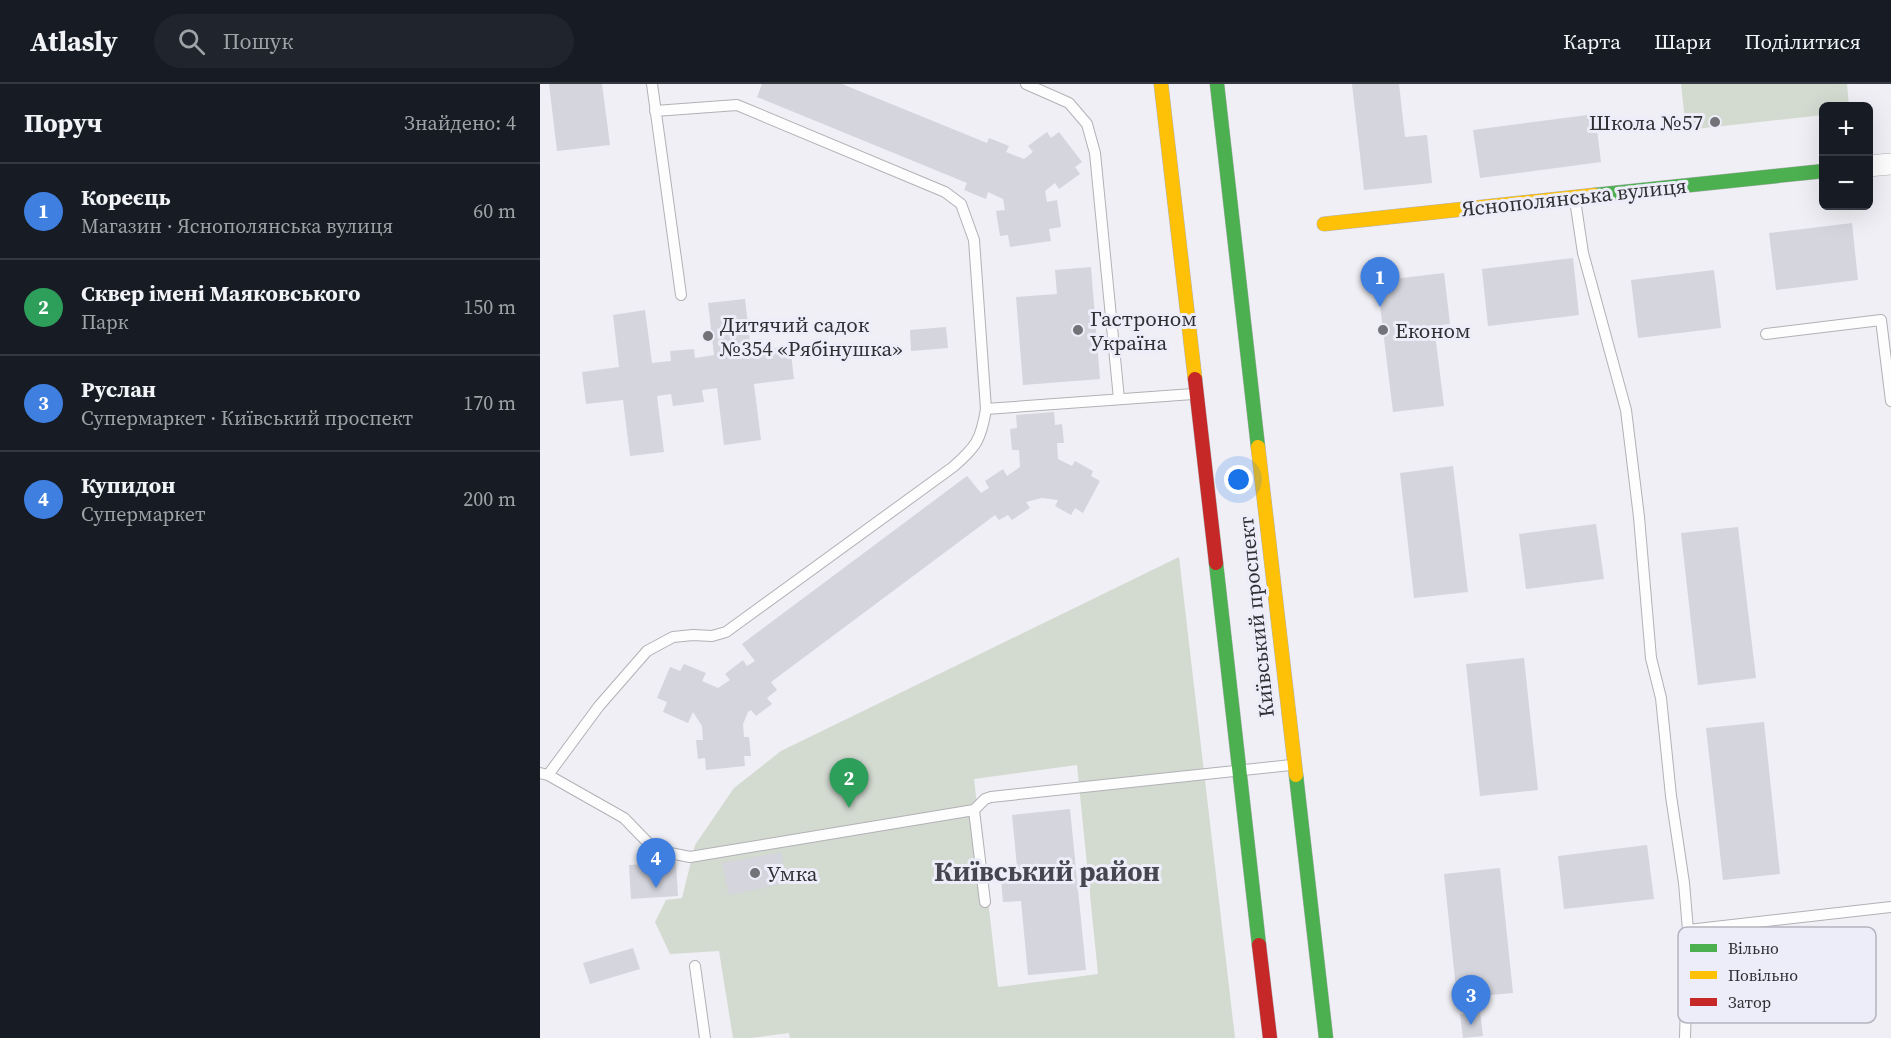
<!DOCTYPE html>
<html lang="uk">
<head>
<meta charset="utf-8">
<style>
	:root { --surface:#171b24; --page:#20242c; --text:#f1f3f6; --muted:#9ea1a6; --line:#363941; --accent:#727278 }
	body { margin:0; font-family:"Source Serif 4",serif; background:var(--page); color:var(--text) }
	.controls { position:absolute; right:18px; top:18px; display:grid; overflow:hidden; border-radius:9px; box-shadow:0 6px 24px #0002 }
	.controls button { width:54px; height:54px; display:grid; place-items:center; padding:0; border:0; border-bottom:2px solid var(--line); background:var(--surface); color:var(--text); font:30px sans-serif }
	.you { position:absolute; left:699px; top:396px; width:21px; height:21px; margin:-15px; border:4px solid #fff; border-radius:50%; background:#1a73e8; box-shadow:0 0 0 9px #1a73e833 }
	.badge { display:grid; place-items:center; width:39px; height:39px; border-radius:50%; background:var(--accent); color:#fff; font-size:20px; font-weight:700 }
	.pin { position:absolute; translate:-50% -50px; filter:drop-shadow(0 2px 3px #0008) }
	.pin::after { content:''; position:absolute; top:32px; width:21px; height:18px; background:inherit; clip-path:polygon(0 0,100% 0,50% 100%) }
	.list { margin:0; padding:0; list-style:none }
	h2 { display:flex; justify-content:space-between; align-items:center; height:78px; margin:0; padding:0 24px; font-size:26px }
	h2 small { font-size:20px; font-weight:400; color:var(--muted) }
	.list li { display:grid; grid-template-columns:39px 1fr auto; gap:18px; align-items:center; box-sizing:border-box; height:96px; padding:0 24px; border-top:2px solid var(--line) }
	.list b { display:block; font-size:22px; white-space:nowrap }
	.list p { margin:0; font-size:20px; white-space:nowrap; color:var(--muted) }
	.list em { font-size:20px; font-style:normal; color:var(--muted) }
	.icon { flex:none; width:33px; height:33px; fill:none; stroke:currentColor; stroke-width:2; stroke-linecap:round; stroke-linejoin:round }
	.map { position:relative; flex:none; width:1351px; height:954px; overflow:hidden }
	header { display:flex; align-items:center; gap:36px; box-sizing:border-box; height:84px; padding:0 30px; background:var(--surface); border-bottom:2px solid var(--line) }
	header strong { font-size:28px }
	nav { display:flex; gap:33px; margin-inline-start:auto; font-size:21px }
	.search { width:420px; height:54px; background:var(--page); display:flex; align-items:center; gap:15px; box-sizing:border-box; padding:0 21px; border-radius:33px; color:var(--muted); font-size:22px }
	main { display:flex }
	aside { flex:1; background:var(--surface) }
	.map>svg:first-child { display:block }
</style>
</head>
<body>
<header>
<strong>Atlasly</strong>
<div class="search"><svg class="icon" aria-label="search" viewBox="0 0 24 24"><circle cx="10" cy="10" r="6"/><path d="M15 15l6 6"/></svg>Пошук</div>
<nav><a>Карта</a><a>Шари</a><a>Поділитися</a></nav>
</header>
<main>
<aside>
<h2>Поруч<small>Знайдено: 4</small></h2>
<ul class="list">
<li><span class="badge" style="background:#3f7fe0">1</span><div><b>Кореєць</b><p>Магазин · Яснополянська вулиця</p></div><em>60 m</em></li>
<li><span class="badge" style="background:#2e9e5b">2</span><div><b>Сквер імені Маяковського</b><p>Парк</p></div><em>150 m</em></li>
<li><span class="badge" style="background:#3f7fe0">3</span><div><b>Руслан</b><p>Супермаркет · Київський проспект</p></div><em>170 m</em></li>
<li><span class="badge" style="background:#3f7fe0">4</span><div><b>Купидон</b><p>Супермаркет</p></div><em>200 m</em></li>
</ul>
</aside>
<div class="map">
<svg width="1351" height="954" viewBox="0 0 1351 954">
	<rect width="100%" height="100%" fill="#efeff5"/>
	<path fill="#d3dad0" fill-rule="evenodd" d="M1141,0H1307L1309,22H1284L1283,31L1146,46Z
		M639,473L695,954H250L249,949L210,954H193L179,867L130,870L115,838L126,816L142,814L155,761L194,704L241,667ZM537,681L558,890L458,903L434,695Z"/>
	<path fill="#d4d5dd" d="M9,0H62L70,61L17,67Z
		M222,0H302L447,59L449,54L469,62L466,68L484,75L493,68L488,62L507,48L511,54L519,48L542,78L535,83L540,90L519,105L515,99L505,107L507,118L517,116L521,143L509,145L511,157L470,163L468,151L460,152L456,127L465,126L463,115L448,108L446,115L424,106L427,99L217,13Z
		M812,0H859L865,53L887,51L892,99L824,106Z
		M1055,30L1061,78L940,94L933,46Z
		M1312,139L1318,196L1236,206L1229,149Z
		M1033,174L1039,231L948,242L942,185Z
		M551,183L560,295L483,301L476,213L517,210L515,186Z
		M1174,186L1181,244L1098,254L1091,196Z
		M904,189L910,240L894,242L904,322L853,328L837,197Z
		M205,215L211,267L250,262L254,295L214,300L221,356L184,361L177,304L162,306L164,318L133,322L131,310L117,312L124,368L90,372L83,316L46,320L42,288L79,283L73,231L105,226L112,279L131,277L130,267L154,265L155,274L174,271L168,219Z
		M406,243L408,264L371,267L370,246Z
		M514,328L515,341L522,340L524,359H517L518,375L532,382L535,377L553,387L551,392L560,397L543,429L535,424L531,431L515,422L518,416L502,414L486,418L490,424L472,436L468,431L459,436L455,431L231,598L237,606L227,614L232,620L216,632L211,626L208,628L203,640L204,653H209L211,672H204L205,682L166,686L165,674L158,675L156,656H163L162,642L153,628L148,639L123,628L127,618L117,614L130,583L140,587L144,580L166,589L162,597L178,604L190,596L185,590L203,576L207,582L215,577L202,560L427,392L441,409L449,404L445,397L463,385L467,392L480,383L479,366H472L470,345L477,344L476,331Z
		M913,382L928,508L874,514L860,389Z
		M1056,440L1064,495L986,505L979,450Z
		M1198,443L1216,594L1158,601L1141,449Z
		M984,574L998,706L940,712L926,580Z
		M1224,638L1240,790L1183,796L1166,644Z
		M530,725L546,886L488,891L481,817L463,818L461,795L478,793L472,731Z
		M1107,761L1114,815L1024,825L1018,772Z
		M241,768L247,799L189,811L182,779Z
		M136,778L138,812L91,815L89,781Z
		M960,784L973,909L917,914L904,790Z
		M93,864L100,885L50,900L43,879Z
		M940,927L943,952L923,954L920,930Z"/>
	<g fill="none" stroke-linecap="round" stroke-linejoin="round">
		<g stroke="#b1b1b6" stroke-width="12">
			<path id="lane" d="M112,0L141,211
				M486,0L529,19L547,40L555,69L579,315
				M1035,116L1043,169L1086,326L1099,433L1111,574L1121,614L1131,712L1144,799L1148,846L1145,954
				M1226,250L1341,236L1351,317
				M446,325L653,310
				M0,689L8,691L59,622L107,567L133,553L153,551L172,552L186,548L413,383C436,363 441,356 446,325L434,156L421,120L405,108L197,21L115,27
				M8,691L84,734L115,766L150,773L434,726L445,818
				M434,726L445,715L451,713L751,681
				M1148,846L1351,823
				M155,882L165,954"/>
		</g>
		<g stroke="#b1b1b6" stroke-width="22">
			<path id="street" d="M1328,82L1351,80"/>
		</g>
		<g stroke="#b1b1b6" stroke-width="15">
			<path id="fast" d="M677,0L718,363
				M1055,111L1284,87
				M676,479L719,861
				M756,691L786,954"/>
		</g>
		<g stroke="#b1b1b6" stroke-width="15">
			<path id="slow" d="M621,0L655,295
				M784,140L1055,111
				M718,363L756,691"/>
		</g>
		<g stroke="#b1b1b6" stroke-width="15">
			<path id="jam" d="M655,295L676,479
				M719,861L730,954"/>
		</g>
		<use href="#lane" stroke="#fdfdfe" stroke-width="10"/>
		<use href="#street" stroke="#fdfdfe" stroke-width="21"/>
		<use href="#fast" stroke="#4caf50" stroke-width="14"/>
		<use href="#slow" stroke="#ffc107" stroke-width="14"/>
		<use href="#jam" stroke="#c62828" stroke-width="14"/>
	</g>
	<g fill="#727278" stroke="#ecedf8" stroke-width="2">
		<circle cx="1175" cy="38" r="6"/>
		<circle cx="538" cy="246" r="6"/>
		<circle cx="843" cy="246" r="6"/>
		<circle cx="168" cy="252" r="6"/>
		<circle cx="215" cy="789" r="6"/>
	</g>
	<g text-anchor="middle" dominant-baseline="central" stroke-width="6" stroke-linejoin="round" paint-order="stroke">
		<g font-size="21" fill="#2f2f34" stroke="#ecedf8" text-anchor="start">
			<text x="1163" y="38" text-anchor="end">Школа №57</text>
			<text x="550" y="234">Гастроном<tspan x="550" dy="24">Україна</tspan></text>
			<text x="180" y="240">Дитячий садок<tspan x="180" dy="24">№354 «Рябінушка»</tspan></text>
			<text x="855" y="246">Економ</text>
			<text x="227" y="789">Умка</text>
		</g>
		<g font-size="21" fill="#2f2f34" stroke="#ecedf8">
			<text transform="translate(1034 113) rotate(-6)">Яснополянська вулиця</text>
			<text transform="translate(716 533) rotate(-96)">Київський проспект</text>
		</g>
		<g font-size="27" font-weight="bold" fill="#45464f" stroke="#ecedf8">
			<text x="507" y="787">Київський район</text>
		</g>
	</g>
	<rect x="1138" y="843" width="198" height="96" rx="9" fill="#ecedf8" stroke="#b3b4bd" stroke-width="1.5"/>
	<rect x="1150" y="860" width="27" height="8" fill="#4caf50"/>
	<rect x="1150" y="887" width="27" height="8" fill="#ffc107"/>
	<rect x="1150" y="914" width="27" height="8" fill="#c62828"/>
	<g font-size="16" fill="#2f2f34">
		<text x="1188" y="870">Вільно</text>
		<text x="1188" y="897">Повільно</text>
		<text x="1188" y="924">Затор</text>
	</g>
</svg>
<div class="controls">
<button>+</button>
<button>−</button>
</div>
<div class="you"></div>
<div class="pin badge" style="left:840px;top:223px;background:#3f7fe0">1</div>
<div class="pin badge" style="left:309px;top:724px;background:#2e9e5b">2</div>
<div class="pin badge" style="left:931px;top:941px;background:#3f7fe0">3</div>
<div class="pin badge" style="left:116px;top:804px;background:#3f7fe0">4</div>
</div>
</main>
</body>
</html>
